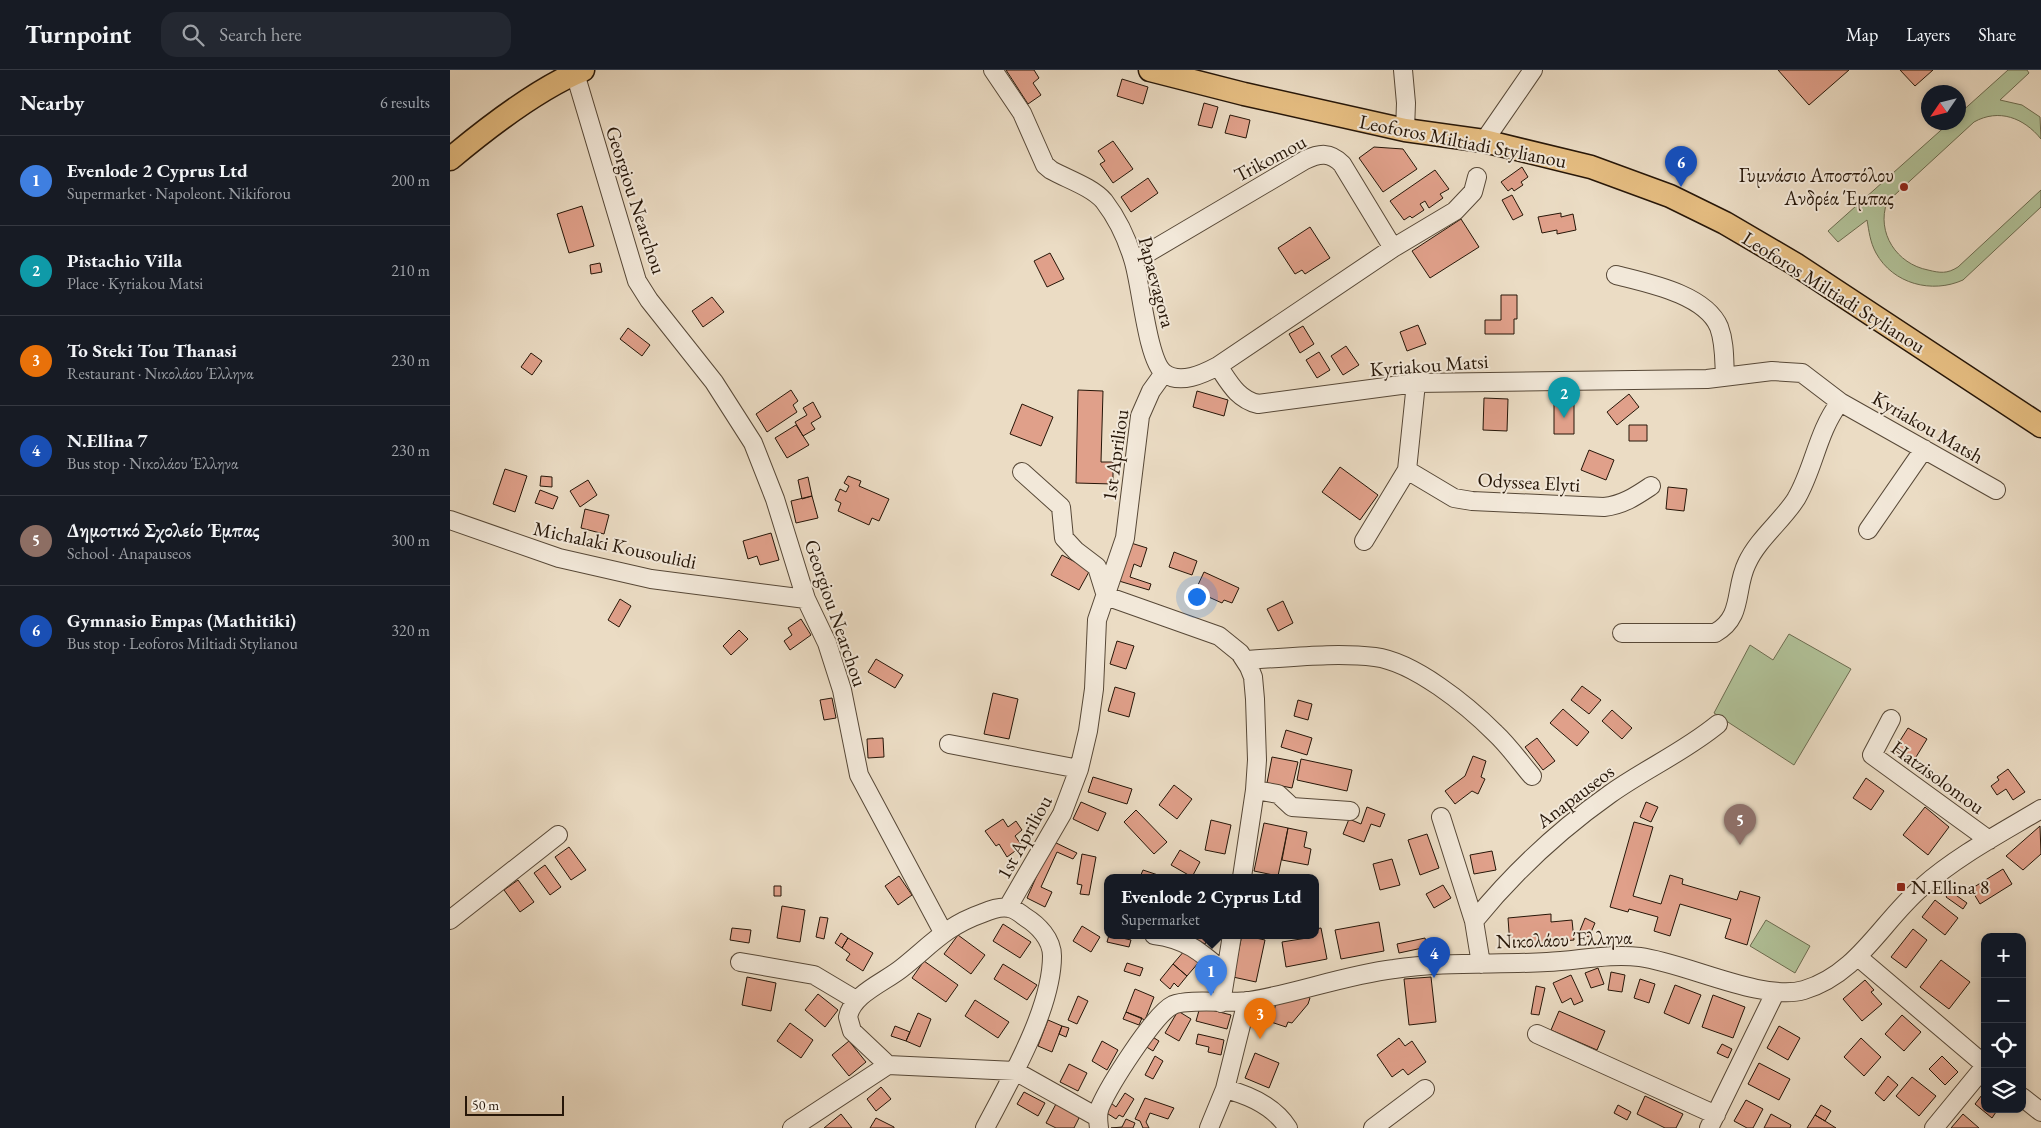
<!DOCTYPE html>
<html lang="en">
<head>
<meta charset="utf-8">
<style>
	:root { --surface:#171b24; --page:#242831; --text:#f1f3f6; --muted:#9ea1a6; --line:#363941; --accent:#c59692 }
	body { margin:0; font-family:"EB Garamond",serif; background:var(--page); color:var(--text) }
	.controls { position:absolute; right:15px; bottom:15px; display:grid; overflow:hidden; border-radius:10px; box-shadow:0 2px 8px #0003 }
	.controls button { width:45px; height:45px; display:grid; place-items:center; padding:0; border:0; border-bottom:1px solid var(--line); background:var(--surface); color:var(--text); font:25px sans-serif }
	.compass { position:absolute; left:1471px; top:15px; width:45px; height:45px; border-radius:50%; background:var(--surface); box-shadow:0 2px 8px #0003; rotate:235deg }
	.scale { position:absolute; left:15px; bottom:12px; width:99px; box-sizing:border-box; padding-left:5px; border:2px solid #261608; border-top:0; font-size:14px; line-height:18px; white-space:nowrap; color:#261608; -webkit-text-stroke:4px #f2e8d9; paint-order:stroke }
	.you { position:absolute; left:746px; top:526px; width:18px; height:18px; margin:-12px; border:4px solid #fff; border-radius:50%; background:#1a73e8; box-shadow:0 0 0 8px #1a73e833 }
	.badge { display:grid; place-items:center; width:32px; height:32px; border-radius:50%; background:var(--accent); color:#fff; font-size:16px; font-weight:700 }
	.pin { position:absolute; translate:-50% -41px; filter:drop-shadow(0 1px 2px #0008) }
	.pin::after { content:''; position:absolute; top:26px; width:18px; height:15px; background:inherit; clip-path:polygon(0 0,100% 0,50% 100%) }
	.popup { position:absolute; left:654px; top:804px; width:215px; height:65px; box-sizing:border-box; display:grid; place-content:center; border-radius:10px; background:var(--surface); filter:drop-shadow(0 1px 4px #0005); font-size:16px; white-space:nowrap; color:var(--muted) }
	.popup b { font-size:19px; color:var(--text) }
	.popup::after { content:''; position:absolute; left:50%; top:100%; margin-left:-10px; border:10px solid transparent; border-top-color:var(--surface) }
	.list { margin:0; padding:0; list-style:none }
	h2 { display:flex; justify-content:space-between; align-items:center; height:65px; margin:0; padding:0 20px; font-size:21px }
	h2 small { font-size:16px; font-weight:400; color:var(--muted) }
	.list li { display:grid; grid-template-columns:32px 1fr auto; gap:15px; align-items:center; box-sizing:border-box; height:90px; padding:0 20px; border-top:1px solid var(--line) }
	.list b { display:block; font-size:19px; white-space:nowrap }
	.list p { margin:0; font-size:16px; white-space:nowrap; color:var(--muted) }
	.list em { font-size:16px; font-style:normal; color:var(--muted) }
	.icon { flex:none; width:28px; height:28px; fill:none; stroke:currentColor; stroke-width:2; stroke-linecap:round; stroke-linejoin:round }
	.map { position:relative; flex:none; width:1591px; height:1058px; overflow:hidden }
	header { display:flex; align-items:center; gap:30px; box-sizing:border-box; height:70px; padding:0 25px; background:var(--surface); border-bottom:1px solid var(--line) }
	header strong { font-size:24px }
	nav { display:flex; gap:28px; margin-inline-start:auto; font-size:18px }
	.search { width:350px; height:45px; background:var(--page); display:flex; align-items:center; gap:12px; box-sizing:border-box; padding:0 18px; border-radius:15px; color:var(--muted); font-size:19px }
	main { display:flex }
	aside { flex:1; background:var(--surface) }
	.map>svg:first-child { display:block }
</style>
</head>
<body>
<header>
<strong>Turnpoint</strong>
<div class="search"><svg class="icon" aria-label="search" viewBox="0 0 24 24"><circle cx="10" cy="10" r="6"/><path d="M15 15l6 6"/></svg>Search here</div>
<nav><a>Map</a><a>Layers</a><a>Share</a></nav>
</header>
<main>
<aside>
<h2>Nearby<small>6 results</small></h2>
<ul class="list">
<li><span class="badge" style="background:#3f7fe0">1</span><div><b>Evenlode 2 Cyprus Ltd</b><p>Supermarket · Napoleont. Nikiforou</p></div><em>200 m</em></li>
<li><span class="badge" style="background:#0f9aa8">2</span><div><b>Pistachio Villa</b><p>Place · Kyriakou Matsi</p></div><em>210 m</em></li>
<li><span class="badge" style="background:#e8710a">3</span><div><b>To Steki Tou Thanasi</b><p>Restaurant · Νικολάου Έλληνα</p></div><em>230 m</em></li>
<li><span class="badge" style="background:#1a4fb4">4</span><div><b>N.Ellina 7</b><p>Bus stop · Νικολάου Έλληνα</p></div><em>230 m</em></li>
<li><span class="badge" style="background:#8d6e63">5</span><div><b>Δημοτικό Σχολείο Έμπας</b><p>School · Anapauseos</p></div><em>300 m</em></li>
<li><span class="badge" style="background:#1a4fb4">6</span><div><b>Gymnasio Empas (Mathitiki)</b><p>Bus stop · Leoforos Miltiadi Stylianou</p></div><em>320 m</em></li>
</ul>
</aside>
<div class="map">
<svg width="1591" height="1058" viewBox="0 0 1591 1058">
	<rect width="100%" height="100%" fill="#ebdcc4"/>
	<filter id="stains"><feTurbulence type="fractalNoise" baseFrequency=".004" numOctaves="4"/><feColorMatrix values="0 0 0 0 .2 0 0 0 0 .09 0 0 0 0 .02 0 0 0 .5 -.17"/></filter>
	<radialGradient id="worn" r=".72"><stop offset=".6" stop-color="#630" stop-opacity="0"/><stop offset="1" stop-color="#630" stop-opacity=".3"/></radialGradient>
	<path fill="#b1c299" stroke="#6c6c50" d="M1558,0H1577L1579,3L1550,30L1572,35L1590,47L1591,69C1574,48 1549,38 1524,52L1437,132C1426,163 1447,194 1478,200C1490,203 1497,204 1508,197L1591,120V137L1513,210C1482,224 1443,214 1426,183C1420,172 1419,161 1417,150L1388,172L1378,161L1499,53L1508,52L1509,44Z
		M1339,564L1401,599L1344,695L1264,643L1300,575L1323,590Z
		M1316,850L1360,876L1345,903L1300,876Z"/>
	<path fill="#e0a08a" stroke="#261608" d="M556,0H584L589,8L583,13L591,25L578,34Z
		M1328,0H1399L1359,35Z
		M1450,0H1483L1465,16Z
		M672,9L698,17L693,34L667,26Z
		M754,33L768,37L762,58L748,55Z
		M780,45L800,50L796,68L775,63Z
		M663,71L683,99L663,113L650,94L655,91L648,81Z
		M924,77L953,79L967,99L933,122L909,88Z
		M1072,97L1078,107L1071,112L1073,115L1064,121L1062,118L1058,121L1051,112Z
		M985,100L999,119L990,124L993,128L979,138L975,131L970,134L974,140L962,148L960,146L954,150L940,131Z
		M698,108L708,123L681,142L671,127Z
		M1062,125L1073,145L1063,150L1052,130Z
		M132,136L144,176L119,183L107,144Z
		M1111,143V147L1123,144L1126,160L1107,164V160L1092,163L1088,147Z
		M1011,149L1029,177L980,208L962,181Z
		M860,157L880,188L855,204L852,200L845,204L828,178Z
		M600,183L614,209L597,217L584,191Z
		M150,193L152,202L141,204L140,195Z
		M1051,225H1067V249H1064V264H1035V250H1051Z
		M262,227L274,242L253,257L242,241Z
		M968,255L976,274L957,281L950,262Z
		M853,256L864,274L850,283L839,264Z
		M178,258L200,275L192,286L170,269Z
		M896,276L909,295L893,305L881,286Z
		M869,282L880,300L867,308L856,290Z
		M81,283L92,291L82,305L71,297Z
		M341,320L348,331L343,335L347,342L317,362L306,344Z
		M628,320L653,321L651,392H663V414L626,413Z
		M747,321L778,330L774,346L743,337Z
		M1179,324L1189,337L1167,355L1157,342Z
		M1034,328L1058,329L1057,361L1033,360Z
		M1104,331H1124V364H1104Z
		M363,332L371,347L361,353L365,359L353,366L345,352L357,345L353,338Z
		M572,334L603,347L591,376L560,364Z
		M346,355L359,375L337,388L325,368Z
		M1179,355H1197V371H1179Z
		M1139,380L1164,390L1156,410L1131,400Z
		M890,397L928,425L910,450L872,422Z
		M55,399L77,406L65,442L43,434Z
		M91,406L102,407V417L90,416Z
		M398,406L411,411L409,416L439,429L429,451L422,448L419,455L388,441L391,433L385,430L390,419L396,422L399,416L394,413Z
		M358,407L362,426L352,429L348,410Z
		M138,410L147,425L130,437L120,421Z
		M1218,417L1237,419L1234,441L1216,439Z
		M90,420L108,427L103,439L85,433Z
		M362,426L368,448L346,453L341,431Z
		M135,439L159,445L154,464L131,458Z
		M321,463L329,490L310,495L307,486L298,489L293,471Z
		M681,473L697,478L691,497L684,494L680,507L701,514L699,520L669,511Z
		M724,482L747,491L742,505L719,497Z
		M612,485L640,500L629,520L601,505Z
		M754,502L789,518L782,533L774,530L772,533L752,524L754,520L747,517Z
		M170,529L181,536L169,557L158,550Z
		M833,531L843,553L828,561L817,539Z
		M351,549L361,565L340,580L334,571L342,565L338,558Z
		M289,560L298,569L281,585L273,576Z
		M667,571L684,576L676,599L660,594Z
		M426,589L453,605L445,618L418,602Z
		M1132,616L1151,630L1139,644L1121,630Z
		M665,617L685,623L679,647L658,641Z
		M543,623L568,629L559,669L534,664Z
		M382,628L386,648L374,650L370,630Z
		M848,630L862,634L858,650L844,646Z
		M1113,639L1139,662L1127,676L1100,653Z
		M1162,640L1182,658L1172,669L1152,651Z
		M1458,658L1477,669L1463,692L1444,680Z
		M836,660L862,668L857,685L831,677Z
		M433,668L434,687L418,688L417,669Z
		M1087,668L1105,691L1093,700L1075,677Z
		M1023,686L1036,691L1031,707L1035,709L1028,724L1022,721L1005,734L995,721L1015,706Z
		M822,687L848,692L842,718L817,713Z
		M851,689L902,700L897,721L847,710Z
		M1558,699L1575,722L1563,730L1556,719L1547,725L1541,716L1549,710L1547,707Z
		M643,707L682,719L677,734L638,722Z
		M1416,708L1434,721L1421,740L1403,728Z
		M724,715L742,729L727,749L709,735Z
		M631,732L656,743L648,761L623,749Z
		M1196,732L1208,737L1201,752L1190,747Z
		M917,737L935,744L930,757L921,754L914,772L893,764L899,749L911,754Z
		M1475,737L1499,757L1478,785L1453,765Z
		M686,740L717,772L704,784L674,752Z
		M553,749L558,757L566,751L572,760L565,766L572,776L557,787L549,774L546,776L535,761Z
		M761,750L781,755L775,784L755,780Z
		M1184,752L1203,757L1183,826L1211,834L1220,805L1233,809L1232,814L1287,830L1290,821L1310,827L1297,875L1275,868L1281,849L1230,834L1220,866L1204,861L1208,847L1179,839L1178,842L1160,837Z
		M814,753L838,758L828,806L804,801Z
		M1590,756L1591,784L1573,800L1556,786Z
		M838,758L857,762L854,777L861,779L858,795L832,790Z
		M977,764L989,798L970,805L958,770Z
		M602,771L627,783L623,789L607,782L591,817L602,822L595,837L577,828Z
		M119,777L136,800L121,810L105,787Z
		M730,780L750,792L742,807L721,795Z
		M1042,781L1046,800L1024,804L1020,785Z
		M632,784L646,787L639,825L630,824L632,815L627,814Z
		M942,789L950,815L930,820L923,794Z
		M95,795L111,817L100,825L84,803Z
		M1553,799L1562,814L1530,834L1521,819Z
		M693,800L714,807H690Z
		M449,806L462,825L448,835L435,816Z
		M68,810L84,832L70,842L54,820Z
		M993,815L1001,828L984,838L976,824Z
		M324,816H331V826H324Z
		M1500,821L1517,833L1513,839L1496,827Z
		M1485,830L1508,848L1495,865L1472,847Z
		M332,836L355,840L350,872L327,868Z
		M1101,844V852L1122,850L1124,870L1060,876L1058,848Z
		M370,847L378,848L374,869L366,867Z
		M1135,848L1145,853L1139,867L1129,863Z
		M929,852L934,881L891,889L885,860Z
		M553,854L581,872L570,888L543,871Z
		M632,856L650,867L641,882L623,871Z
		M282,858L301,860L299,873L280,870Z
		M871,858L877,889L836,897L832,872L857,868V865H865V859Z
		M1463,859L1477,870L1456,898L1441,887Z
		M391,863L398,868L392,878L385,873Z
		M508,865L535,885L521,904L494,884Z
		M659,865L681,870L679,877L657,872Z
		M737,865H760L755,874Z
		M792,865L815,870L806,912L783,907Z
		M398,868L423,883L413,901L396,890L400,884L392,878Z
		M975,868L977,877L949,883L947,874Z
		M735,880L749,892L737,906L723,894Z
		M1491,890L1520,912L1499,939L1470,917Z
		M474,891L508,915L496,932L462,908Z
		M677,893L693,898L690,906L674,901Z
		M553,894L587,915L577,930L544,909Z
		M723,894L737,906L728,917L724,913L720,919L710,910Z
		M1148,898L1154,914L1141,918L1135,903Z
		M1161,902L1175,905L1172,922L1158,920Z
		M1121,905L1133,931L1124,935L1121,928L1112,933L1103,913Z
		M297,907L326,913L321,941L292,935Z
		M981,907L986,952L959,955L954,909Z
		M1190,909L1205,914L1199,933L1184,928Z
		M1415,910L1424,920L1421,922L1432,934L1412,951L1393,929Z
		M1225,915L1251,925L1239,954L1214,943Z
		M1086,916L1095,918L1089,945L1081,944Z
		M685,919L704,927L695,950L676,942Z
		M368,924L388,940L375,957L355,940Z
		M851,925L860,928L858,934L842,953L838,952L836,957L815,950L816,943L823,945L826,933Z
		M1263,925L1295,937L1283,968L1252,957Z
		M628,926L638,931L627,954L618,950Z
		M525,930L559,952L548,968L515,946Z
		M750,937L781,945L777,959L746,951Z
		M728,941L741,949L729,971L715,963Z
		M1109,941L1155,961L1147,980L1101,960Z
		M676,942L692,948L689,955L673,949Z
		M468,943L481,949L470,977L456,971Z
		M1452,945L1471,962L1454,981L1435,964Z
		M598,950L612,956L602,982L588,976Z
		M340,953L363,970L351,988L327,971Z
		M445,956L460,962L456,971L441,966Z
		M612,956L619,958L616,967L609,964Z
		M1329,956L1350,968L1338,990L1317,978Z
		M748,964L774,970L771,985L758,982L759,977L746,974Z
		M701,966L709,971L703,981L695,976Z
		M949,968L955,976L962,971L976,992L958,1005L953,999L942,1007L927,985Z
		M1411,968L1431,987L1414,1006L1394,987Z
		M399,971L416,992L399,1006L382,985Z
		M652,971L668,980L657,1000L642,991Z
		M1272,974L1282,979L1278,988L1267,983Z
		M805,983L829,993L819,1018L795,1008Z
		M705,986L713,991L703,1009L695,1005Z
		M1492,986L1508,1002L1495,1015L1479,999Z
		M1309,993L1340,1009L1329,1030L1298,1014Z
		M619,994L637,1003L628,1021L610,1012Z
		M1438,1006L1448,1015L1434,1031L1425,1023Z
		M1462,1007L1486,1026L1469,1046L1446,1026Z
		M431,1017L441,1029L426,1041L417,1029Z
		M1535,1021V1039H1548L1542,1048L1525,1034Z
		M574,1022L595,1033L588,1046L567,1034Z
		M675,1023L684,1029L673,1047L669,1045L666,1049L655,1042L661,1033L666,1037Z
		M1195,1026L1233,1044L1226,1058H1215L1187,1044Z
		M695,1028L724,1038L718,1049L700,1043L696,1052L699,1058H693L690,1051L685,1049Z
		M1296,1030L1313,1039L1303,1058H1297L1284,1051Z
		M607,1032L631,1044L624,1058H606L596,1053Z
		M1168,1035L1181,1042L1177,1050L1164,1043Z
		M1371,1035L1381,1041L1375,1051L1365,1045Z
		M391,1044L402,1058H374Z
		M1321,1044L1341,1055L1340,1058H1314Z
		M1513,1044L1529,1058H1501Z
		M1365,1045L1375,1051L1386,1058H1357Z
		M426,1048L444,1057V1058H420Z
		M676,1049L685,1053L683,1058H661L672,1057Z"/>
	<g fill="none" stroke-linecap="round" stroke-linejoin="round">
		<g stroke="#574837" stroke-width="20">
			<path id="minor" d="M124,0L187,211L199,230L264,312L303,373L325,429L356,529L377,573L392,620L409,705L493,862
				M543,0L572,43L595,95L601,100C617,109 642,117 654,131C667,148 677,169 683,189C691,212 697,290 714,303C730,315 753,304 768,296L943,178L1005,141L1023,122L1027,107
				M953,0L956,33L955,60
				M1034,71L1083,0
				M684,191L855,90C870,83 880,82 892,94L943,178
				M1166,205C1197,213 1255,224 1269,257C1275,273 1274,290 1275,307
				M768,296C779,312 787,329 808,334L966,313L1257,309L1322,301L1352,303L1390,332L1546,420
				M966,313L957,400L1004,428L1022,431L1154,437C1173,435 1186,426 1201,416
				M572,402L611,437L614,468L626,481L647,497L656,526
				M0,450L109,488L201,509L356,529
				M1418,460L1474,379
				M914,471L957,400
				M656,526L769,566L790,583L799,597L803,607L805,629L807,690L805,720L792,807
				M1172,563H1265C1294,547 1284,519 1297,493C1308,469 1332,451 1346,429C1364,399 1367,362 1390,332
				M795,590C837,588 883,582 925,587C964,592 1017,635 1045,663C1059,676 1070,692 1082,706
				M1441,649L1422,685L1539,770
				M499,674L629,699
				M805,720L828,724L842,737L900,741
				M991,747L1024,851L1031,894
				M558,837L612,744L629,699L638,661L644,619L647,550L675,468L690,346L701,321L714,303
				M0,850L108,765
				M1024,851C1063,803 1109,760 1160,724C1195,699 1234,682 1268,654
				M704,865C737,869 752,883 776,904
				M1408,887L1535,995
				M290,892L364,905L406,930
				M771,933L782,865
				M1087,964L1266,1045
				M438,995L402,961L398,947C402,924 435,912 452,898C482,874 496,856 533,843C540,840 550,836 559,838C565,839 570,843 575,847C588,855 602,869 602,886C602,939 559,1012 535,1058
				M775,1019C799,1025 824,1036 838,1058
				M1572,1027L1591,1042
				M342,1058L438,995L565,1001L647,1047
				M649,1058C648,1050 647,1044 650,1037C659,1016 704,944 723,935C739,928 780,934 800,931C848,923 895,905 944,899C995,891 1046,895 1097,892C1127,891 1159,883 1190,887C1236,893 1312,932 1354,920C1408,904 1432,851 1472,817C1507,786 1551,763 1591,739
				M759,1058L775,1019L797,931
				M923,1058L975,1019
				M1259,1058L1325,923
				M1484,1058L1535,996"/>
		</g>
		<g stroke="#261608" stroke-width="25">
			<path id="major" d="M700,0L794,24L955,60L1034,71L1141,97L1220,126L1275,153L1345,194L1591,356
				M0,89C37,58 89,18 133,0"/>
		</g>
		<use href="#minor" stroke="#f2e8d9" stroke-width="18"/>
		<use href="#major" stroke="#e6be82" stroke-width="22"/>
	</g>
	<g fill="#8f2418" stroke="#f2e8d9" stroke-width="2">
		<circle cx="1454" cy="117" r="5"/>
		<rect x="1446" y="812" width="10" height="10" rx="2.5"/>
	</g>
	<g text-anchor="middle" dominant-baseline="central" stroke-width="4" stroke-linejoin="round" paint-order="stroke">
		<g font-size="20" fill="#261608" stroke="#f2e8d9">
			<text transform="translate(1013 71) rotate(11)">Leoforos Miltiadi Stylianou</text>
			<text transform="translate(820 88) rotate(-28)">Trikomou</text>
			<text transform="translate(186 130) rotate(72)">Georgiou Nearchou</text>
			<text transform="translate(707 212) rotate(75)">Papaevagora</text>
			<text transform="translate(1384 222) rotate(32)">Leoforos Miltiadi Stylianou</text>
			<text transform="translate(979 295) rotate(-4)">Kyriakou Matsi</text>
			<text transform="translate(1478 357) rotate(30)">Kyriakou Matsh</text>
			<text transform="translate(665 385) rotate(-82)">1st Apriliou</text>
			<text transform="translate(1079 412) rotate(3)">Odyssea Elyti</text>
			<text transform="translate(165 475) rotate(12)">Michalaki Kousoulidi</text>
			<text transform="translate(386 543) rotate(71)">Georgiou Nearchou</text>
			<text transform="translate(1488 707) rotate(36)">Hatzisolomou</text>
			<text transform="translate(1125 726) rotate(-37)">Anapauseos</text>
			<text transform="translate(574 767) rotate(-61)">1st Apriliou</text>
			<text transform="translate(1114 869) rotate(-2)">Νικολάου Έλληνα</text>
		</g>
		<g font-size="20" fill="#261608" stroke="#f2e8d9" text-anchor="end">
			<text x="1444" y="105">Γυμνάσιο Αποστόλου<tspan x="1444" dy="23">Ανδρέα Έμπας</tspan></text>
			<text x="1461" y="817" text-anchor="start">N.Ellina 8</text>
		</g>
	</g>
	<rect width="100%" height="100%" filter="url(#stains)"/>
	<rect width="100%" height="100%" fill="url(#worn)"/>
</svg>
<div class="controls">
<button>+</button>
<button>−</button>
<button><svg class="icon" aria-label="locate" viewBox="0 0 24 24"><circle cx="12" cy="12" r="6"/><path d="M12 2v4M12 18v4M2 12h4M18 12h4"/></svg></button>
<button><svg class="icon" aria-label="layers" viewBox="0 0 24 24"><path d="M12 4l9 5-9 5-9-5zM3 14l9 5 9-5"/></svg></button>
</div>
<svg class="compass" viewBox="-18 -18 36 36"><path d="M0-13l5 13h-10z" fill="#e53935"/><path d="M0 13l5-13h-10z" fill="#9ea1a6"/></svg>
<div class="scale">50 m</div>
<div class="you"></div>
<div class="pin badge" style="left:761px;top:926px;background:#3f7fe0">1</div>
<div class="popup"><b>Evenlode 2 Cyprus Ltd</b>Supermarket</div>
<div class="pin badge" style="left:1114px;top:348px;background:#0f9aa8">2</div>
<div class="pin badge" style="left:810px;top:969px;background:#e8710a">3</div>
<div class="pin badge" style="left:984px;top:908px;background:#1a4fb4">4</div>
<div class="pin badge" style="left:1290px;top:775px;background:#8d6e63">5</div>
<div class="pin badge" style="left:1231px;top:117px;background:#1a4fb4">6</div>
</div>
</main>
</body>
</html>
